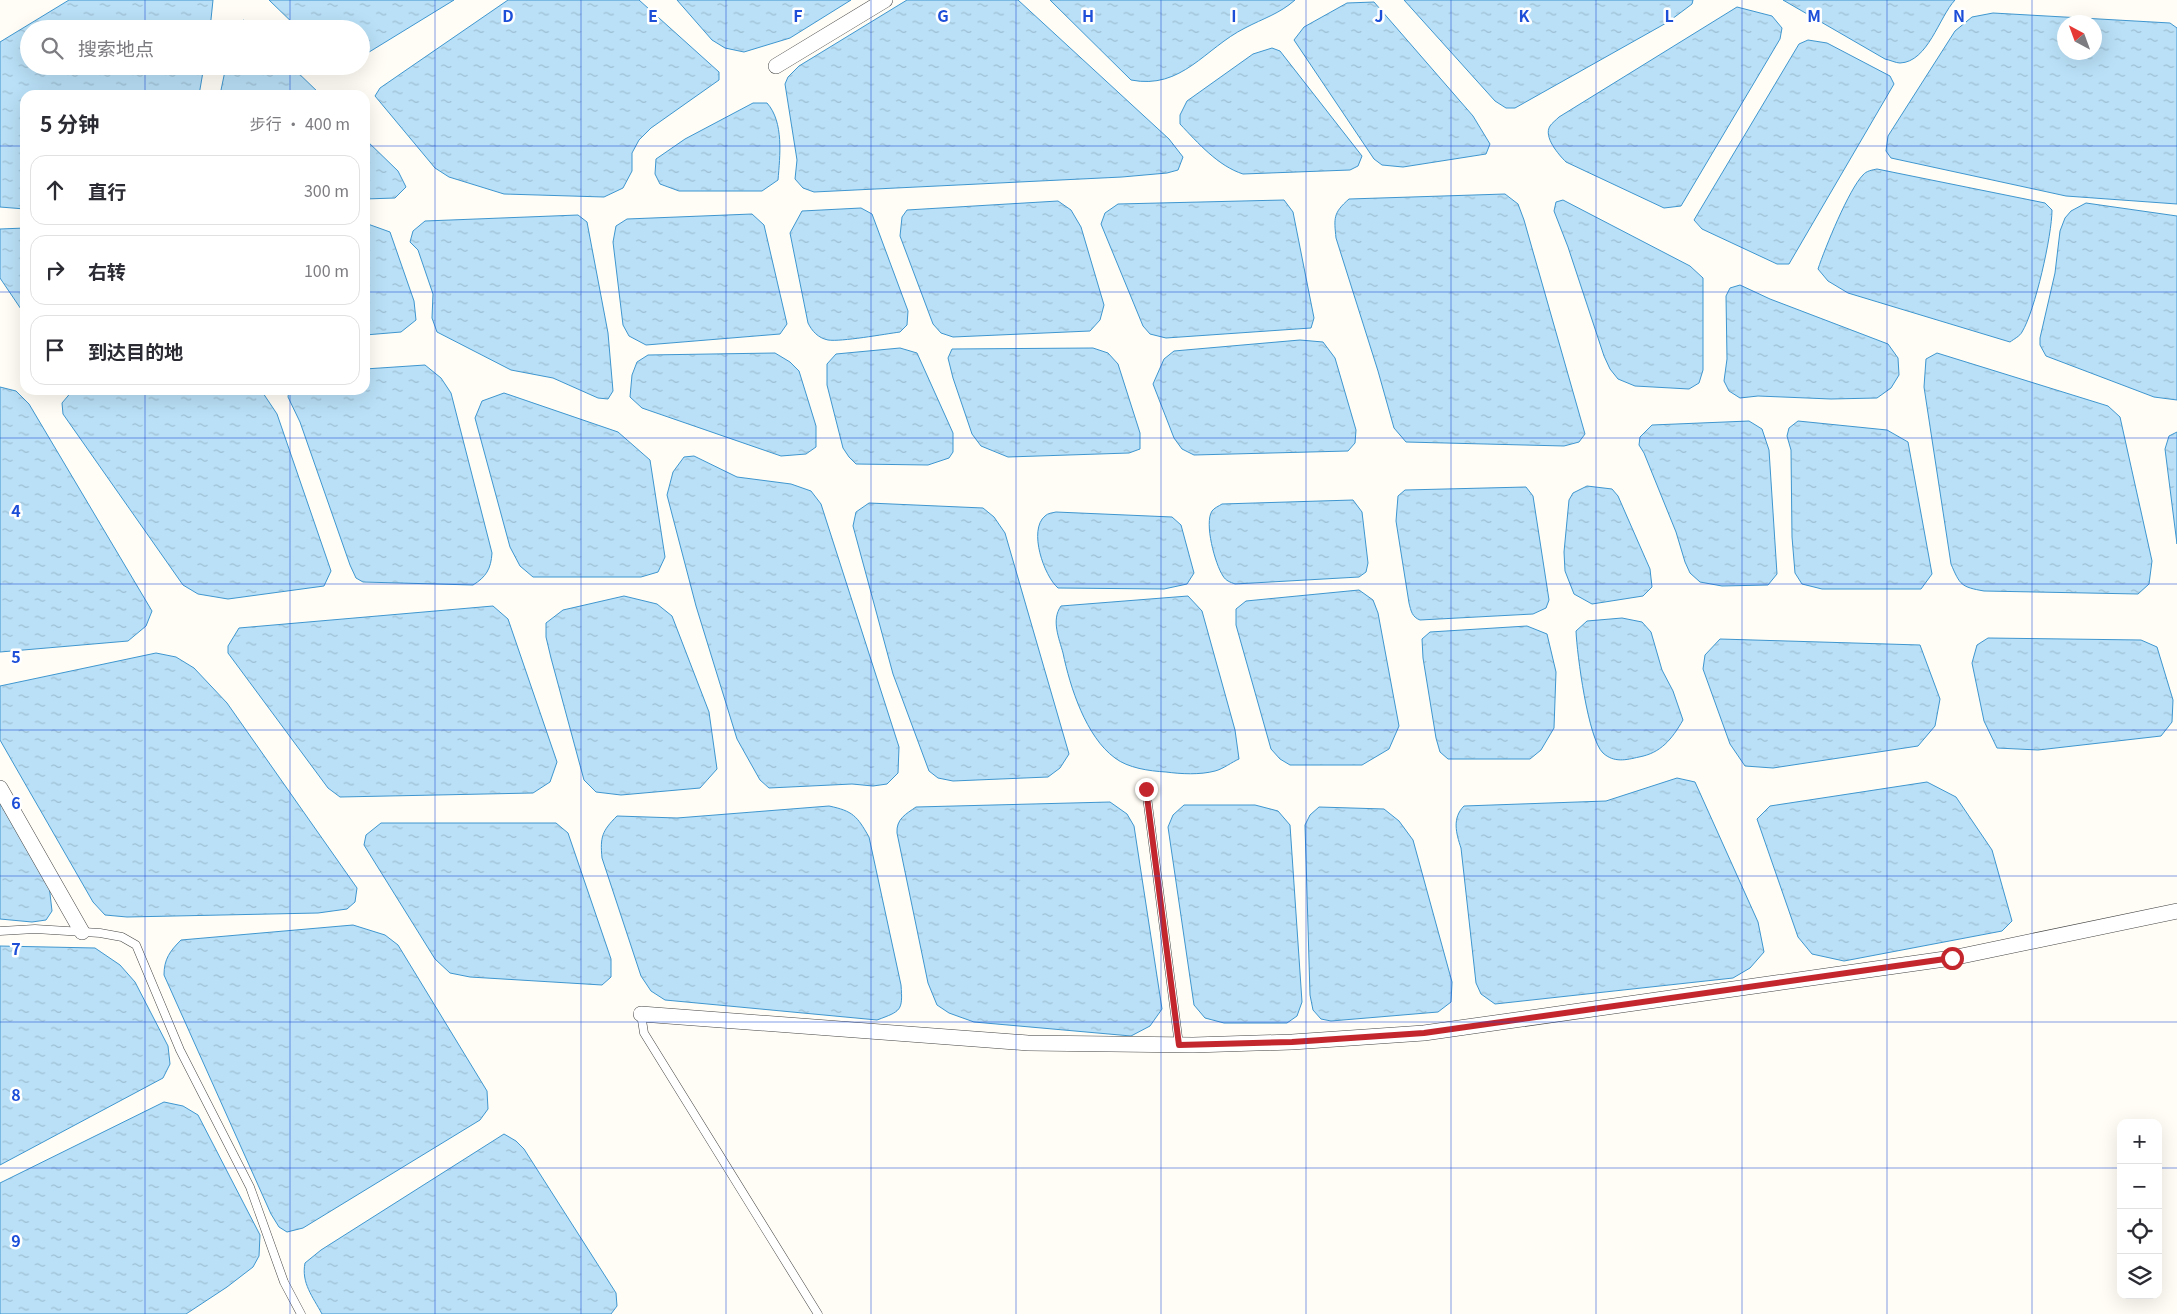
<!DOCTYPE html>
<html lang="zh">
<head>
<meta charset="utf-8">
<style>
	:root { --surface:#fff; --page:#f2f2f3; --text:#2b2b33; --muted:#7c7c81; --line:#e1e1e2 }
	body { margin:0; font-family:Georgia,"Noto Sans SC",serif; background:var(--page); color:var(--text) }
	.controls { position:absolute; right:15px; bottom:15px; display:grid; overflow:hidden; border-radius:10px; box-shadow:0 5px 20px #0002 }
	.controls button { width:45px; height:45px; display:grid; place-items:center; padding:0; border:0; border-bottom:1px solid var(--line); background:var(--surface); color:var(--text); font:25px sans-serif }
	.compass { position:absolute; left:2057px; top:15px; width:45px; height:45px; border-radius:50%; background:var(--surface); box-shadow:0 5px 20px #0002; rotate:319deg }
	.stop { position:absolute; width:15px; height:15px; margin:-11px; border:4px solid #c4262e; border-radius:50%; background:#fff }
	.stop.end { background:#c4262e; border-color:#fff; box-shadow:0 1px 5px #0008 }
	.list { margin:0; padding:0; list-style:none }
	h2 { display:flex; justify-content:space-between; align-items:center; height:65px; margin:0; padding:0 20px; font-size:21px }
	h2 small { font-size:16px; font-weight:400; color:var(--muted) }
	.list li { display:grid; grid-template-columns:32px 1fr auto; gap:15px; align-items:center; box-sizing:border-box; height:70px; margin:0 10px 10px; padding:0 10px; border:1px solid var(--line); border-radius:15px }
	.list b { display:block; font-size:19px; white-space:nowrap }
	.list em { font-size:16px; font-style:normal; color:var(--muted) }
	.icon { flex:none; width:28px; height:28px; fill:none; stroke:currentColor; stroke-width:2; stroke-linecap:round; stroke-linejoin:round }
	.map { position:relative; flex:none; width:2177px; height:1314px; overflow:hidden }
	.search { position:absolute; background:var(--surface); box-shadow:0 5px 20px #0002; left:20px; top:20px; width:350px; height:55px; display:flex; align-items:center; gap:12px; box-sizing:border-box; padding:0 18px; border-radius:28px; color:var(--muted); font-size:19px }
	.panel { position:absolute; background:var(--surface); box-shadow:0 5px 20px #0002; left:20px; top:90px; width:350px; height:305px; border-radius:15px }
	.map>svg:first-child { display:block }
</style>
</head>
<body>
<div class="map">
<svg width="2177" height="1314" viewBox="0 0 2177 1314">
	<defs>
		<pattern id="water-ripples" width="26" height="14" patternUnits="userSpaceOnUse" patternTransform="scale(1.25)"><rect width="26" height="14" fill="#b9e0f7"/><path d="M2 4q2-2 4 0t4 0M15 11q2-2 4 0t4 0" fill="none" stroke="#9ebfd3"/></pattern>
	</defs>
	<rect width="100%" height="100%" fill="#fffdf5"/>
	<path fill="url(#water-ripples)" stroke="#3f96cf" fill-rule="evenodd" d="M69,0H213L210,29H29V66H204L199,95H25V209L0,207V42Z
		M269,0H454L361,57V29H299Z
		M508,0H639L719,72V80L651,128L639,140L632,153V171L623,188L604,197L504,194L449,177L435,168L375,96L380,88Z
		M677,0H851L790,38L744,52L725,48L712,40Z
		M907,0H1018L1169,139L1183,157L1178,170L1167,173L1122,177L814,192L803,188L795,179L797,160L785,84L788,77L799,66Z
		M1050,0H1295C1279,14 1264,18 1245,28C1205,48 1182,90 1131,80Z
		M1404,0H1693L1692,4L1668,22L1515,108H1506L1495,101Z
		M1783,0H1955C1939,17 1928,62 1900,63C1896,63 1890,60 1885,59Z
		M1374,2L1473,116L1490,144L1486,154L1403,167L1382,165L1374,159L1294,40L1304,27L1347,3Z
		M1737,7L1772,16L1782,28L1780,39L1681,206L1664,208L1566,162C1559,155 1543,137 1550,126C1552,123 1556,120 1559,117Z
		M1993,13L2170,23L2177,28V204L2066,196L1891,158L1886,151L1888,136L1955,31L1972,17ZM2064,22H2094V52H2064Z
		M244,20L253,29H234L235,24Z
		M1808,40L1827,43L1890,76L1894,84L1789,264H1777L1702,229L1694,220L1799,44Z
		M1272,48L1280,51L1362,156L1358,166L1350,170L1243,174C1218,166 1198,143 1180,124V115L1187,101L1253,54Z
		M226,66H291L321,95H220Z
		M753,103H767C784,122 780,156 778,180L762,191H679L660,184L655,174L656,159L685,139Z
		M365,139L398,171L406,187L395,198L365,199Z
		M1877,169L2045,203L2052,210C2052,235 2035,311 2022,332C2020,336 2014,339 2010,342L1848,293L1828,281L1818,269C1825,248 1849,189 1863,175C1866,171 1872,170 1877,169Z
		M1505,194L1518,204L1524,220L1585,434L1579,442L1564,446L1406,442L1394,428L1378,371L1336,238C1334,218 1333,213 1349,199Z
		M1284,200L1293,212L1314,318L1311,328L1166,338L1150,334L1143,326L1101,224L1105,213L1118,204Z
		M1563,200L1690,266L1703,278V370L1699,383L1689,389L1635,386L1618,379L1610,369L1604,356L1568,247L1554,211L1556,202Z
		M1058,201L1071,210L1081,227L1104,305L1100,320L1090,331L953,337L941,333L933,324L900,236L902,217L907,210Z
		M2086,203L2177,216V400L2154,397L2046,356L2040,345V338L2055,273L2060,231L2065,218L2071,211Z
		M861,208L872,214L908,311L907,325L900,332C885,334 841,342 828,340C818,338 812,331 808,323L790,233L802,211Z
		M752,214L764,225L787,324L780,334L646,345L629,336L623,325L613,242L616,226L627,219Z
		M578,215L587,222L608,333L613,391L608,399L598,398L553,378L511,370L437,332L432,318L433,294L418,250L410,242L413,231L425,221Z
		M365,223L390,232L414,301L416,320L401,332L365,335Z
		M25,228V315L0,278V229Z
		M1740,285L1770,299L1888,344L1898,358L1899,375L1891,388L1877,398L1831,399L1758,396L1740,398L1729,391L1724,381L1727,359L1726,296L1730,288Z
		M1300,340L1323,342L1335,358L1356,430L1355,443L1348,451L1194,455L1182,449L1174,438L1153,384L1164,359L1174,351Z
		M900,348L917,353L953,433V452L949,458L928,465L856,464L849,457L843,448L827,385V364L836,354Z
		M1093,348L1108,353L1118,364L1140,433V449L1129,453L1008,457L981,446L972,434L953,378L948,358L952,349Z
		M775,353L790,362L799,371L816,426V447L806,454L781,456L642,408L630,397L632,375L637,362L648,355Z
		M1937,353L2108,406L2120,417L2152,561L2149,584L2138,594L1984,591C1961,587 1960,585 1951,564L1924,387L1926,359Z
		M425,365L441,378L451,393L492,553C491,569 486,577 473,585L363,582L356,578L350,565L300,422L288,397L289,390H365V369Z
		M0,387L16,391L29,404L152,611L146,626L128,641L0,652Z
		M73,390H261L277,414L331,571L324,586L228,599L198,594L183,585L63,414L62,403Z
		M504,393L618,432L650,460L665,557L658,572L641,577H533L520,566L510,547L475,418L482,401Z
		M1749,421L1762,429L1769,450L1777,574L1768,585L1722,586L1700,582L1690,573L1685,562L1676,532L1644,453L1639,445L1640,437L1652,425Z
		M1798,421L1887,430L1908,442L1932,574L1921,589H1822L1802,584L1795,573L1792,537L1791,450L1787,436L1789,428Z
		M2177,432V544L2165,449L2169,436Z
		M694,456L737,477L791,484L811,491L821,504L899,747L898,773L887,784L873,786L852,784L769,788L760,780L737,739L696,606L667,495L673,472L684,457Z
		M1587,486L1612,489L1618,496L1650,569L1652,587L1643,596L1592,604L1574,594L1565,571L1564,552L1569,500L1573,493Z
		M1526,487L1533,496L1549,600L1546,608L1533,614L1420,620C1412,617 1411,611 1409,603L1396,521L1398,496L1405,490Z
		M1353,500L1362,512L1368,563L1366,572L1359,577L1235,584C1230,582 1226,581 1223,576C1215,564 1204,523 1212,511C1214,508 1219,506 1222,504Z
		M869,503L983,508L994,517L1005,533L1069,754L1060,768L1048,777L953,781L938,778L929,771L893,674L853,526L856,512Z
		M1056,512L1172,517L1181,525L1194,573L1187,584L1164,589L1058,588C1044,576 1028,530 1045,516C1048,513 1052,513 1056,512Z
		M1359,590L1373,600L1378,613L1399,726L1389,749L1362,765H1290L1280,759L1271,749L1236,625V609L1246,601Z
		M624,596L657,604L672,616L709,712L717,769L700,788L621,795L596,792L584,780L551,658L546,637V623L563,610Z
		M1188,596L1202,611L1235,730L1239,759C1232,762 1223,769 1215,771C1200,775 1181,774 1166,772C1149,771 1128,768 1115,758C1086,737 1070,687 1063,653C1059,638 1051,620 1061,606Z
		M493,606L508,619L557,762L550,782L533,793L340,797L328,788L228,653V646L239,628Z
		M1622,618L1642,622L1651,632L1662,670L1673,691L1683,720C1672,739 1661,753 1639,757C1626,760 1614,763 1603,753C1588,739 1577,654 1576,631L1587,621Z
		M1527,626L1547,634L1556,672L1554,728L1541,750L1530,759H1448L1440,752L1436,738L1423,658L1422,639L1430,632Z
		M1988,638L2141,640L2157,647L2173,700L2172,722L2161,736L2038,750L1997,748L1984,721L1972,663L1977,645Z
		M1720,639L1920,645L1940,699L1935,726L1918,746L1773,768L1745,766L1730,744L1703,669L1705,655Z
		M156,653L176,657L194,668L227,703L357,888L355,902L347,909L318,913L127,917L105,915L93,902L0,740V686Z
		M1677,778L1695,782L1758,922L1764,952L1750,968L1733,978L1495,1004L1481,994L1476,983L1461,848C1456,833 1452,818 1464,806L1606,801Z
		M1927,782L1956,797L1992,850L2012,921L2002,931L1844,961L1812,954L1798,937L1757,819L1770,806Z
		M0,801L49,885L52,911L46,920L32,922L0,919Z
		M1110,802L1127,814L1134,826L1162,1009L1150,1026L1131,1036L974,1022L949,1013L937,1005L928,983L897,833C896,819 906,814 916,807Z
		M1184,805H1255L1278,811L1290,825L1302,1002L1297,1016L1287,1023H1224L1205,1018L1194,1005L1168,827L1173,815Z
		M829,806C853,811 857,816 869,837L901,985C903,1011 901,1011 877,1020L665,1000L651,991L641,976L602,858C600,837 602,831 617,816L677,818Z
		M1319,807L1384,809L1399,821L1413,840L1452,982L1451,1002L1438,1012L1331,1021L1321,1019L1313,1010L1310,995L1305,825L1310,815Z
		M381,823H556L568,833L611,959V977L602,985L470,977L450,973L435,959L364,845L366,835Z
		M353,925L385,935L398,945L487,1091L488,1109L480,1120L303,1228L287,1232L279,1227L271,1214L164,975C164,959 170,951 181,940Z
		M0,946L95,948L120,965L135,982L168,1046L170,1064L163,1078L0,1165Z
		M164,1102L183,1106L198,1115L260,1235L259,1256L253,1267L227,1287L186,1314H0V1183Z
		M504,1134L516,1141L524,1149L616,1293L617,1306L611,1314H322C313,1297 301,1283 305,1263L321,1250Z"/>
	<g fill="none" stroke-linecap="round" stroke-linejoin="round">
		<g stroke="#444" stroke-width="9">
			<path id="service" d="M1146,789L1179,1045
				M0,931L35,929L100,933L122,937L136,945L180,1050L250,1187L284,1282L301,1314
				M641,1014L644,1033L818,1314"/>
		</g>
		<g stroke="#444" stroke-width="16">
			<path id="minor" d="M776,66L885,0
				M0,788L82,932
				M641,1014L1028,1043L1193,1045L1292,1042L1424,1033L1952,958L2177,911"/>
		</g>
		<use href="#service" stroke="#fff" stroke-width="8"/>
		<use href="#minor" stroke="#fff" stroke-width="15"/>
	</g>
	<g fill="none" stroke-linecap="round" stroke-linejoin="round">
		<path stroke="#c4262e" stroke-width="6" d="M1146,789L1179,1045L1292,1042L1424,1033L1952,958"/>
	</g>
	<path fill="none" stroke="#1d4ed8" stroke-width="1" stroke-opacity="0.55" d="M145,0V29M290,0V29M435,0V1314M581,0V1314M726,0V1314M871,0V1314M1016,0V1314M1161,0V1314M1306,0V1314M1451,0V1314M1596,0V1314M1742,0V1314M1887,0V1314M2032,0V1314M145,66V95M290,66V95M0,146H25M365,146H2177M0,292H25M365,292H2177M145,390V1314M290,390V1314M0,438H2177M0,584H2177M0,730H2177M0,876H2177M0,1022H2177M0,1168H2121M2158,1168H2177"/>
	<g font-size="16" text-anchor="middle" font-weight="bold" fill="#1d4ed8" stroke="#fff" stroke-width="5" stroke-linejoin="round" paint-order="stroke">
		<text x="508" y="22">D</text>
		<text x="653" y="22">E</text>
		<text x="798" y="22">F</text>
		<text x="943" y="22">G</text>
		<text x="1088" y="22">H</text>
		<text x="1234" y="22">I</text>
		<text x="1379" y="22">J</text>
		<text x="1524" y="22">K</text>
		<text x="1669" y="22">L</text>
		<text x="1814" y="22">M</text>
		<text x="1959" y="22">N</text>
		<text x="16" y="517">4</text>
		<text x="16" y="663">5</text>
		<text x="16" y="809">6</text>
		<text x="16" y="955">7</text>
		<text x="16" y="1101">8</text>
		<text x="16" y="1247">9</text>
	</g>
</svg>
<div class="controls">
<button>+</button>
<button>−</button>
<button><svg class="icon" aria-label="locate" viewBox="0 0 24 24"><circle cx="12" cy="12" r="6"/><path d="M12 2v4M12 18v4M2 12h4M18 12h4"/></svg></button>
<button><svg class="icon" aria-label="layers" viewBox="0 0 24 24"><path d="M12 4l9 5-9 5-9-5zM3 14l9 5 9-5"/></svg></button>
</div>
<svg class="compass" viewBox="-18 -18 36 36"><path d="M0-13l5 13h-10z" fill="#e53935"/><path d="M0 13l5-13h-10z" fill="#7c7c81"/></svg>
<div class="stop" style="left:1952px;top:958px"></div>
<div class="stop end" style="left:1146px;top:789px"></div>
<div class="search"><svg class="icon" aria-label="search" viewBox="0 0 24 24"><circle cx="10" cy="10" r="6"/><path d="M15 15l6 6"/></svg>搜索地点</div>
<section class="panel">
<h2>5 分钟<small>步行 · 400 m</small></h2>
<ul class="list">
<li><svg class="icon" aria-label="ahead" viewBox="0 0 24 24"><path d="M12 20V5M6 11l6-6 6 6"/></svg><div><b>直行</b></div><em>300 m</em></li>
<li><svg class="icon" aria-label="right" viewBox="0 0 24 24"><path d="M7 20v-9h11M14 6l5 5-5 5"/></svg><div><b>右转</b></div><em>100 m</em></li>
<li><svg class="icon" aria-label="arrive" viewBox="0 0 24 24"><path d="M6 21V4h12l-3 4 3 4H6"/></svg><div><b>到达目的地</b></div></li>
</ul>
</section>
</div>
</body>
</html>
